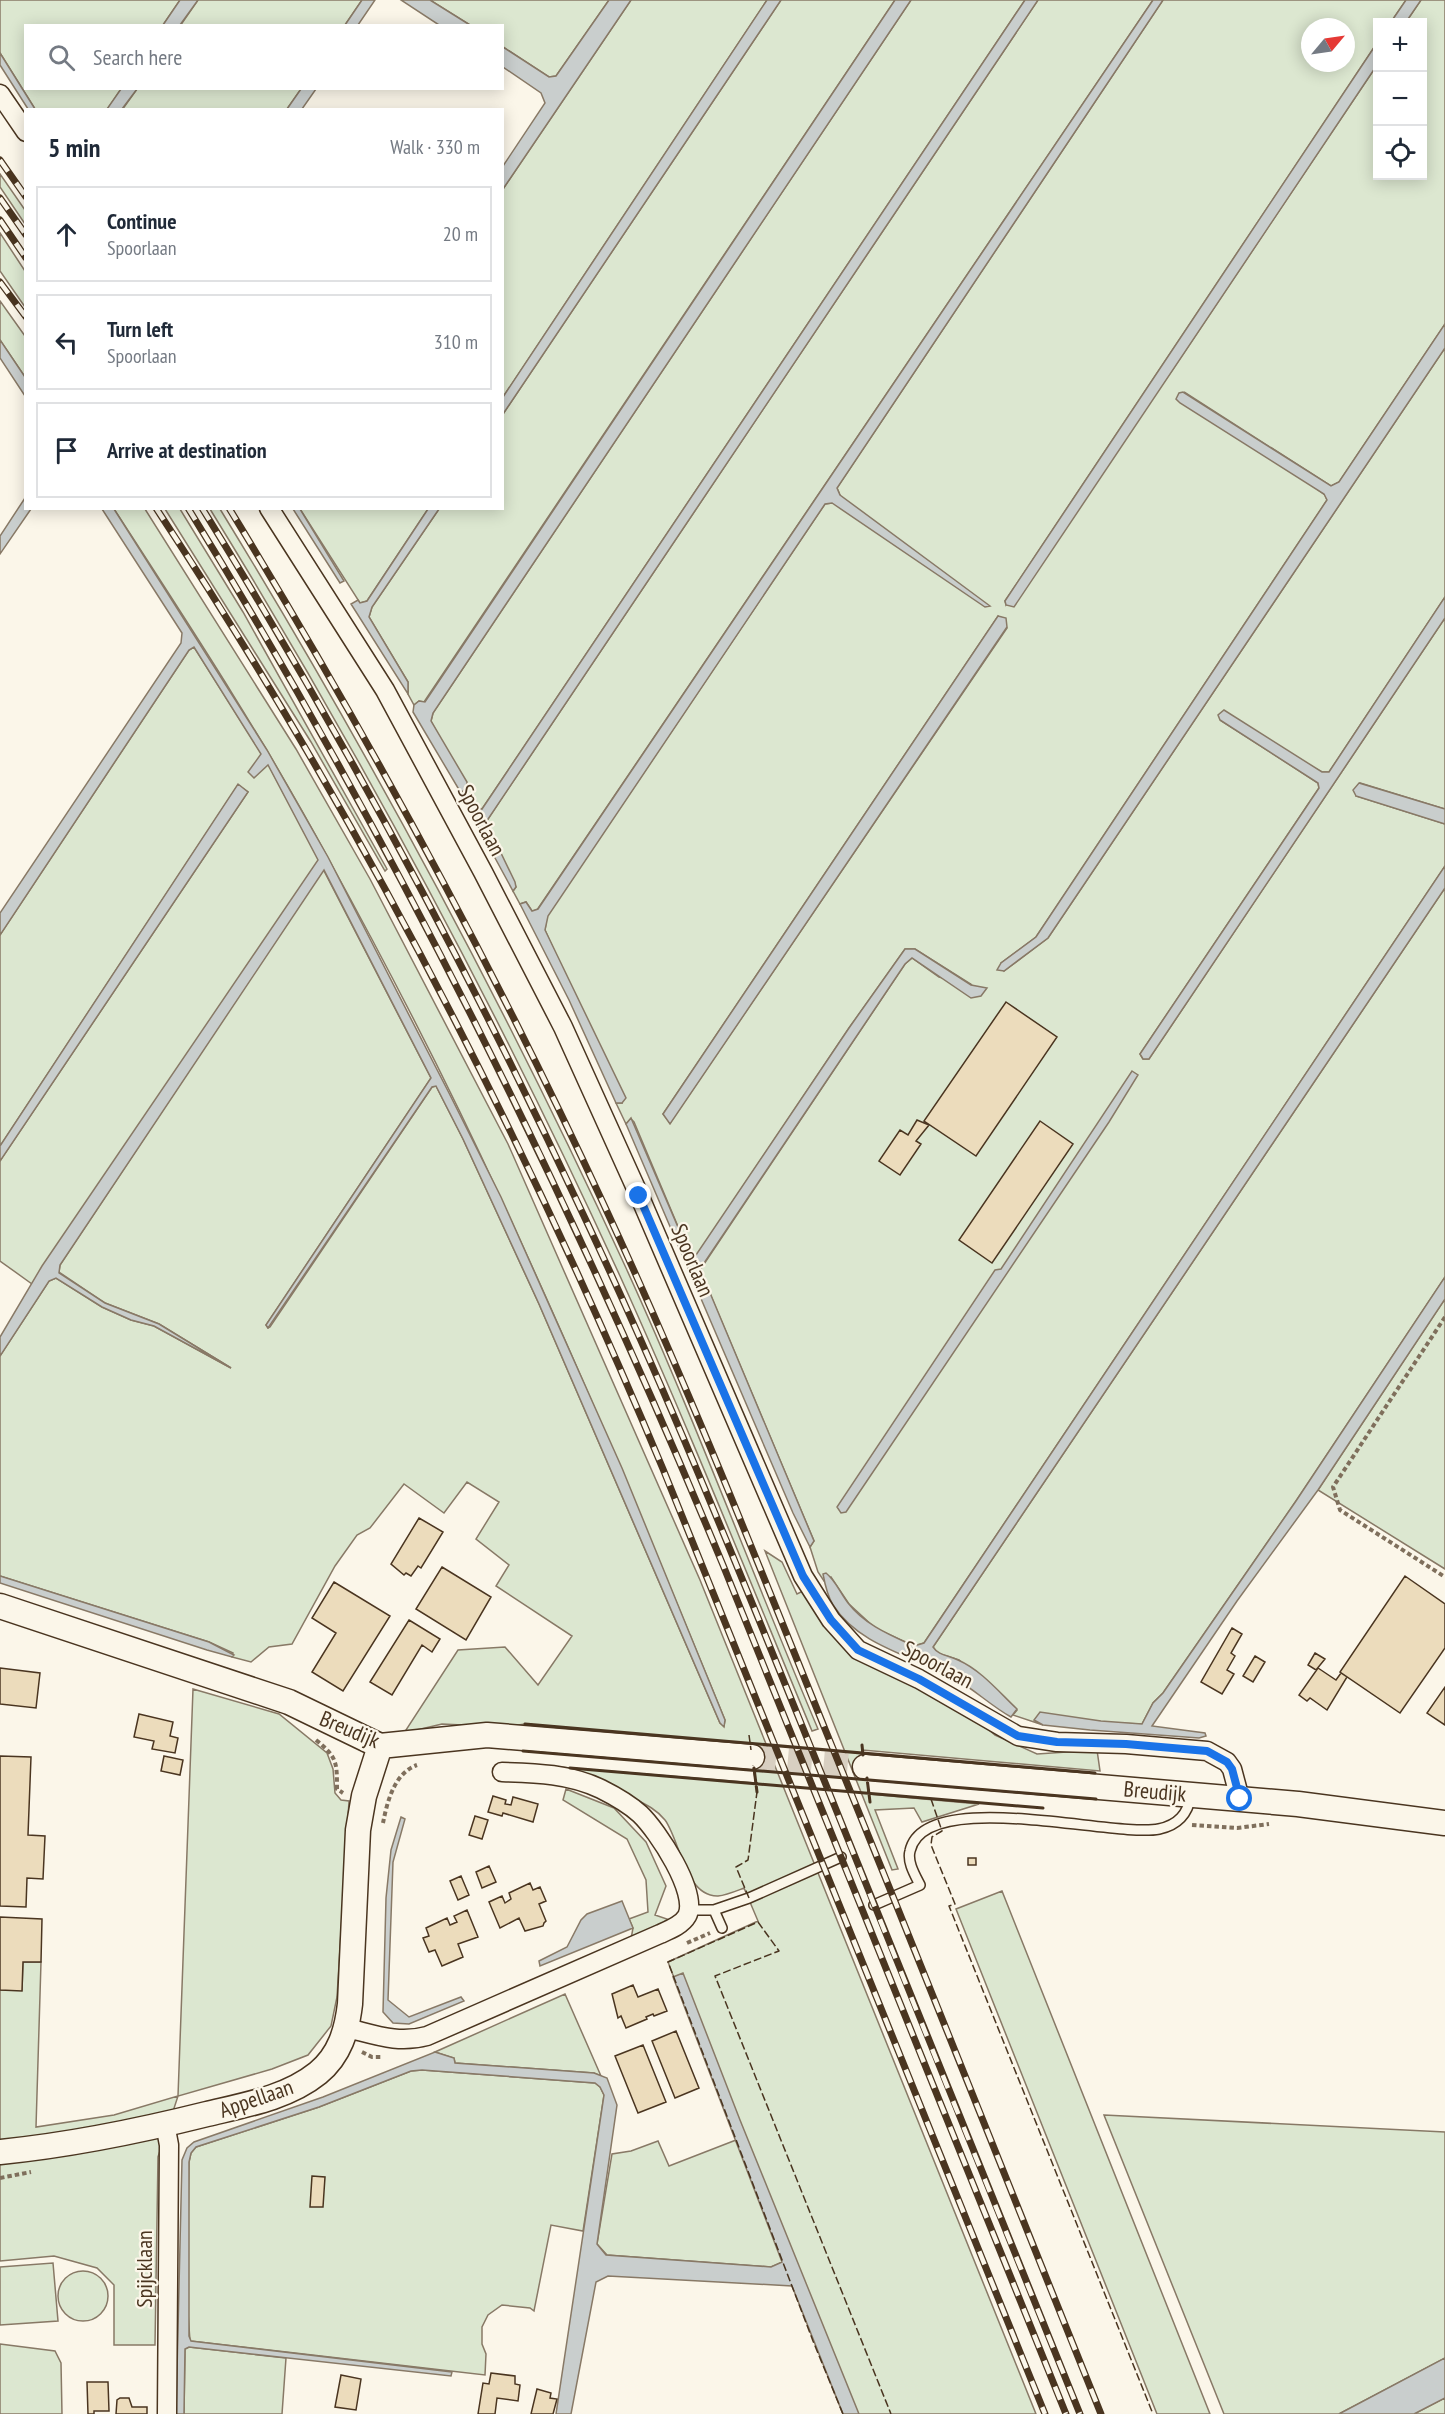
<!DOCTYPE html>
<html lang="en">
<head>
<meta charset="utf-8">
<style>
	:root { --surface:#fff; --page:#f2f2f3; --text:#1f2937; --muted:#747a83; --line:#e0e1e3 }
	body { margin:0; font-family:"PT Sans Narrow",sans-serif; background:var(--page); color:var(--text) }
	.controls { position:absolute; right:18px; top:18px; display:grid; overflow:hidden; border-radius:0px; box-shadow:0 3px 15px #0003 }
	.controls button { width:54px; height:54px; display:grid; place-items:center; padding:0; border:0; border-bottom:2px solid var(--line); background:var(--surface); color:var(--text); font:30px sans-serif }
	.compass { position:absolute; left:1301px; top:18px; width:54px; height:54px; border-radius:50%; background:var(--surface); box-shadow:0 3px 15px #0003; rotate:61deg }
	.stop { position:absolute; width:18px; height:18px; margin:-14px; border:4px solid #1a73e8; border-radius:50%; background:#fff }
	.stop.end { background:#1a73e8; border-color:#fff; box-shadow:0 2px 6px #0008 }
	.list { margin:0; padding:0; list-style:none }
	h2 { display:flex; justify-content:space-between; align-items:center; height:78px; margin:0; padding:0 24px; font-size:26px }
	h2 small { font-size:20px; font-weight:400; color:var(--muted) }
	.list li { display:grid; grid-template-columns:39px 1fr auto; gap:18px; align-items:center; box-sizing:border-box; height:96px; margin:0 12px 12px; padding:0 12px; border:2px solid var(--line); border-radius:0px }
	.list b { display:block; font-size:22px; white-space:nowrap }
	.list p { margin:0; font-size:20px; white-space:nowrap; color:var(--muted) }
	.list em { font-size:20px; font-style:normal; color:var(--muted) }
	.icon { flex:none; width:33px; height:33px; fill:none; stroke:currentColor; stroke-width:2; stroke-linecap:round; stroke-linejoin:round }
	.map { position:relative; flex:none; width:1445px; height:2414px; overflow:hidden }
	.search { position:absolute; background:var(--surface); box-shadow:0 3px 15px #0003; left:24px; top:24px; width:480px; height:66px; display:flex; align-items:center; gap:15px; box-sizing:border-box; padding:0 21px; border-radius:0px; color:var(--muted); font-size:22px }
	.panel { position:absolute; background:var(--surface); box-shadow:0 3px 15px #0003; left:24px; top:108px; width:480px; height:402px; border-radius:0px }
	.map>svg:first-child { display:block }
</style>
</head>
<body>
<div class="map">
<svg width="1445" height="2414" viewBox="0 0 1445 2414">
	<rect width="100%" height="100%" fill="#fbf6e9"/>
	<path fill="#dce7d0" stroke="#887966" stroke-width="1.5" fill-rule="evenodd" d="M0,0H180L163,25L26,26V88L121,89L107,110L35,109L0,53Z
		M198,0H362L345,25L180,26Z
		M430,0H609L556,76L549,77L503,47L502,26L470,25Z
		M631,0H767L503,397V189Z
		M781,0H895L424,702L419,701L414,705L408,694V682L369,617L372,607L439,509L502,508L503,414Z
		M911,0H1025L482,809L472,806L470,812L461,793L466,788L431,721L433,713Z
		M1038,0H1153L537,910L532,911L526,902L520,904L513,891L516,887L486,822Z
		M1163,0H1406L1391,22H1378L1377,43L1005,601L1006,605L1173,369L1377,65L1378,176H1422V22H1406L1421,0H1445V324L1339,482L1331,486L1184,392L1325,495L1327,500L1036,937L1001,963L1004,971L1048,938L1445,348V597L1329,772H1322L1220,720L1318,783L1319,788L1140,1054L1143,1059H1149L1445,618V809L1360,783L1356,796L1445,824V866L924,1643L914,1646L875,1628L849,1604L831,1577L824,1581L818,1572L810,1547L814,1541L700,1270L905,964L912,958L939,977L972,985L915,949H905L849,1028L697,1255H690L634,1122L631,1119L626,1124L616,1103H622L545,930L547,916L825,504L832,503L840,495L837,488ZM1310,27H1346V63H1310ZM998,616L1007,628L670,1123L663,1114Z
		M137,89H301L287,109L122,110Z
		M0,174L25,210V224L0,187Z
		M0,233L25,271V307L0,271Z
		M0,301L25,336V377L0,340Z
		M114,509H145L296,749L370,879L508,1144L700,1580L1036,2414H843L783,2262L771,2267L607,2255L597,2244L612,2154L631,2151L658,2141L669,2166L736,2140L668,1962L758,1921L744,1888C736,1891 727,1895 718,1896C685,1897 680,1840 665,1820C657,1810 647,1805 635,1799L509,1763L756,1783L750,1744L525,1724L504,1727L442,1724L404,1733L458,1650L505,1647L538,1685L572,1636L496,1586L509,1565L476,1539L499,1502L467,1482L444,1513L404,1484L370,1528L357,1535L335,1566L292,1644L269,1647L251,1662L232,1657L233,1653L209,1642L0,1576V1356L49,1281L56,1278L102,1307L131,1320L154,1326L231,1368L159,1324L105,1303L59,1272L60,1265L323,869L431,1078L266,1325L268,1328L270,1327L432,1087L436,1086L463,1139L539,1304L720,1723L724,1726L725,1720C653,1545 581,1370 501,1199C448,1083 389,969 328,858C263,737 188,623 114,509Z
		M165,509H180L243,612L387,869L385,871L311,742Z
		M210,509H220C370,754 506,1007 626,1268C695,1419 753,1576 818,1729L812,1731C749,1579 688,1426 620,1276C499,1012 362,756 210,509Z
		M300,509H428L367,601L360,603Z
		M194,647L268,764L319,860L32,1284L0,1261V1161L248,792L238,785L0,1146V935L189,650Z
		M1445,888V1277L1296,1501L1163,1693L1153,1703L1142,1724L1034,1720L1043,1725L1013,1715L1017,1710L959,1660L937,1653L933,1647Z
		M1445,1299V1569L1318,1490Z
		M765,1551L782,1562L797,1594L805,1590L847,1647L972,1715L995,1735L1037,1754L1097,1750L1100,1771L863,1750L869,1794L979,1804L922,1822L914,1808L875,1810L898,1869L892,1870Z
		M193,1689L279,1714L327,1753L333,1769L335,1793L341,1800L349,1801L337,1997L331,2026L308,2055L272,2069L178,2096L158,2157L155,2345H114V2285L97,2268L54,2256L0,2261V1990H22L23,1962H41L36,2127L114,2115L178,2096Z
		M566,1789L614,1808L646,1842L666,1886L655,1915L667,1919L655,1931L631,1939L633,1928L629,1919L648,1912L646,1880L627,1839L563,1800Z
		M1002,1891L1210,2414H1157L956,1909Z
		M565,1994L601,2076L594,2073L455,2063L454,2058L435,2052Z
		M422,2070L595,2083L600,2087L604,2095L583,2231L551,2225L534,2311L530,2308L502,2305L488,2315L482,2327V2344L486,2354L485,2375L190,2341L187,2299L189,2162L191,2153L196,2147L319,2107L411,2071Z
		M1104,2115L1445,2132V2358L1339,2414H1224Z
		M53,2263L58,2321L0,2325V2267Z
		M58 2296a25 25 0 1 1 50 0a25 25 0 1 1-50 0Z
		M0,2344L55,2351L61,2363L62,2414H0Z
		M189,2347L286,2358L282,2414H184L185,2349Z
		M1445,2398V2414H1414Z"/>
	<path fill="#c9cecd" stroke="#887966" stroke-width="1.5" d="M180,0H198L180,25H163Z
		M362,0H375L358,25H345Z
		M401,0H430L470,25H439Z
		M609,0H631L503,189V166L545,103L541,93L503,67V47L549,77L556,76Z
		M767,0H781L503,414V397Z
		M895,0H911L433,713L431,721L467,782L466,788L461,793L413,712L414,705L419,701L425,702Z
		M1025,0H1038L486,822L515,882L516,887L513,891L470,812L472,806L482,809Z
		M1153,0H1163L837,488L840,495L990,606L985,607L832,503L825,504L548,916L545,930L626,1098L622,1103H616L569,1000L520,904L526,902L532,911L538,909Z
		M1406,0H1421L1406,22H1391Z
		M1377,43V65L1014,607L1006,605L1005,601Z
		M0,53L35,109H28L0,65Z
		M121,89H137L122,109H107Z
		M301,89H316L302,109H287Z
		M1445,324V348L1048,938L1004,971L997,970L1001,963L1036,937L1327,500L1324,494L1180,403L1176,399L1179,393L1183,392L1331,486L1339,482Z
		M0,340L25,377V396L0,358Z
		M25,498L26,508L31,509L0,554V536Z
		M102,509H114L267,750L328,857L449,1093L501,1197L622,1468L725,1720L724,1727L720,1723L539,1304L463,1139L436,1086L432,1087L268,1328L266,1325L431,1078L324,870L60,1265L59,1273L105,1303L159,1324L231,1368L154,1326L131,1320L102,1307L56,1278L49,1281L0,1356V1337L42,1266L318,860L268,765L254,778L248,772L261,754L194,647L189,650L0,935V913L181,643L182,633Z
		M293,509H300L344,581L340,583Z
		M428,509H439L372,607L369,617L408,682V694L351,604L358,600L360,603L367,601Z
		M1445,597V618L1149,1059H1143L1140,1054L1319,788L1318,783L1220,720L1218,715L1224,710L1322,772H1329Z
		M998,616L1006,618L1007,627L670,1124L663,1114Z
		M1359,783L1445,809V824L1356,796L1353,790Z
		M238,784L248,792L0,1161V1146Z
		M1445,866V888L933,1647C939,1656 948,1655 958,1660C981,1670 999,1692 1017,1709L1011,1717C991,1706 974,1689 954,1678C913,1656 859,1646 833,1605C827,1595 825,1585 823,1574L826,1573C836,1581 840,1593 848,1603C865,1625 890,1635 914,1646L924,1643Z
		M905,949H915L971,985L987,988L981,996L971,998L912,958L905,964L700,1269L814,1541L810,1547L793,1513L626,1124L631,1118L690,1255H696L849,1028Z
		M1132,1071L1138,1075L1109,1122L846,1512L841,1513L837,1507L995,1270L1001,1269Z
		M1445,1277V1299L1318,1490L1237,1601L1152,1726L1205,1733L1206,1736L1199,1738L1090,1730L1043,1725L1034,1720L1040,1712L1101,1721L1142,1724L1153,1703L1163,1693L1296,1501Z
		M0,1576L209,1642L234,1655L232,1657L207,1650L0,1583Z
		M401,1817L405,1819L393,1862L388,2000L409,2017L461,1997L464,2001L409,2024L393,2023L383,2012L386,1898L391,1850Z
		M622,1901L633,1928L540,1966L539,1961L567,1947L581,1920L587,1914Z
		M683,1973L740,2120L859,2414H843L792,2286L608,2276L596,2282L571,2414H556L604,2095L600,2087L595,2083L422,2070L411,2071L319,2107L196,2147L191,2153L189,2162V2336L191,2341L452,2372L451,2376L189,2347L185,2349L184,2414H176L182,2160L187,2148L194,2142L323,2097L435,2052L454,2058L455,2063L594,2073L607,2078L617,2105L597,2244L606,2255L771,2267L782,2262L673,1977Z
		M1445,2358V2398L1414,2414H1339Z"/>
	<path fill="#ecdcbc" stroke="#4a3520" stroke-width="1.5" d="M1006,1002L1057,1037L976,1156L924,1121Z
		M917,1120L929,1125L916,1141L921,1144L900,1175L879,1161L900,1130L908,1135Z
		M1040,1121L1073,1144L992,1263L959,1240Z
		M419,1518L443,1532L421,1568L418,1566L411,1576L406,1573L404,1575L391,1564Z
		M442,1567L491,1597L466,1640L416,1609Z
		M1405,1576L1445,1604V1648L1400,1713L1340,1672Z
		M334,1582L390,1616L343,1691L312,1672L336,1633L312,1618Z
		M409,1620L440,1639L432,1652L422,1645L392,1695L370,1682Z
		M1232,1628L1242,1634L1231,1653L1235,1656L1227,1670L1234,1674L1222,1694L1201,1682Z
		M1315,1653L1325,1659L1316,1670L1308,1665Z
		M1255,1656L1265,1662L1253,1682L1243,1676Z
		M0,1668L40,1673L36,1708L0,1704Z
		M1318,1668L1336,1680L1341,1673L1347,1677L1327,1710L1310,1698L1307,1701L1299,1695Z
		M1445,1687V1725L1427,1713Z
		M139,1714L173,1722L170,1736L178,1738L175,1753L152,1749L154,1741L134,1737Z
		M0,1756L31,1757L28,1835L45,1836L43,1879L27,1878L26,1907L0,1906Z
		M164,1756L183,1760L180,1775L161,1771Z
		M493,1796L506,1800L505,1804L511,1805L513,1797L538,1804L533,1822L503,1813L502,1816L488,1812Z
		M475,1816L488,1820L482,1839L469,1835Z
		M968,1858H976V1865H968Z
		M489,1866L496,1882L482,1888L476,1872Z
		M461,1876L469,1895L458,1900L450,1881Z
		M530,1883L533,1890L540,1887L546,1901L539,1904L546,1921L544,1923L543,1926L525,1931L519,1918L500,1928L489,1902L502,1896L505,1903L511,1899L509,1893Z
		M467,1910L478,1937L458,1944L463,1957L442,1966L435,1950L429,1952L423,1938L429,1936L426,1928L447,1918L450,1925L457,1922L454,1916Z
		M0,1917L42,1919L41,1962H23L22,1991L0,1990Z
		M633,1985L638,1997L658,1989L667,2011L654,2016L653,2014L646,2017L647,2019L626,2028L621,2016L618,2018L612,1994Z
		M676,2031L699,2088L675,2098L652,2041Z
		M643,2045L666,2102L638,2113L615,2056Z
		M312,2176L325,2177L323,2207H310Z
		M491,2373L515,2376V2384L520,2385L518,2401L497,2398L495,2414H478L483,2383L489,2384Z
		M341,2375L361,2379L356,2410L335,2407Z
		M87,2382H108L109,2411H94V2414H88Z
		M537,2389L551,2393L550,2398L557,2399L553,2414H531Z
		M120,2398H129L132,2407H147V2414H116L117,2400Z"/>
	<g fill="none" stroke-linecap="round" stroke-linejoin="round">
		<path stroke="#d8cfc1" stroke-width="24" stroke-dasharray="24 12" stroke-linecap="butt" d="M752,1757L865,1767"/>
		<g stroke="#4a3520" stroke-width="12">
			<path id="lane" d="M874,1905L920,1885C915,1875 907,1862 910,1851C924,1786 1113,1838 1159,1829C1178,1825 1188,1814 1191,1795
				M688,1910H714L722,1928
				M714,1910L749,1898L841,1857"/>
		</g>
		<g stroke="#4a3520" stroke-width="21">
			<path id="street" d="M0,94L26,132
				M269,508L385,690L483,872L563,1027L639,1195L803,1576L831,1620L858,1650L919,1679L1018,1736L1057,1742L1126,1744L1207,1751L1227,1762L1232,1769L1240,1799
				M347,2028C376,2035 398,2044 427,2036L660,1934C669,1930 682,1925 687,1916C699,1893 657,1830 640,1814C629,1804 615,1796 601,1789C570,1774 537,1773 502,1772
				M165,2124L169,2145L167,2414"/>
		</g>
		<g stroke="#4a3520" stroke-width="27">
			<path id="secondary" d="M0,1606L289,1702L380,1746L487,1735L752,1757
				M865,1767L1298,1804L1445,1823
				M0,2152C71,2145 139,2131 207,2114C245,2105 287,2098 318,2073C340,2055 347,2030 350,2004L358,1830L364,1796L380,1746"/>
		</g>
		<path stroke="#7f6f5c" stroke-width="4" stroke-dasharray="4.5 3" stroke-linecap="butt" d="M1445,1317L1333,1487L1340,1510L1445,1577
			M316,1740C337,1757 337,1762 337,1789L343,1793
			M383,1823C387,1803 394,1773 417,1765
			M1192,1825L1237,1828L1269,1824
			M687,1943L710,1933
			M362,2052L372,2057H381
			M0,2178L31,2172"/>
		<use href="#lane" stroke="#fbf6e9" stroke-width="9"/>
		<use href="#street" stroke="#fbf6e9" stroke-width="18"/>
		<use href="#secondary" stroke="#fbf6e9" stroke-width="24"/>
		<g stroke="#4a3520" stroke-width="7">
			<path id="rail" d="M0,160L26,197
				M0,198L26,235
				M0,220L26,258
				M0,282L26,317
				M156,508C356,811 523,1134 663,1469L1045,2414
				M188,508C396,845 571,1199 723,1565L1066,2414
				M202,508C343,736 470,972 583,1214C675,1408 754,1608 835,1807C916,2010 998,2212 1080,2414
				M229,508C367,734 493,965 604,1205C684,1377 754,1553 825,1729C918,1957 1009,2186 1101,2414"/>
		</g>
		<use href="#rail" stroke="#fbf6e9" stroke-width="4.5" stroke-dasharray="14" stroke-linecap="butt"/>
		<path stroke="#4a3520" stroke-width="1.5" stroke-dasharray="8 3" stroke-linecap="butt" d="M749,1735L751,1750
			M931,1799L942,1831L932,1837L931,1845L955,1904L949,1906L1153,2414
			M749,1898L736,1867L748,1860L757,1792L753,1765
			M843,2414L813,2341L668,1962L758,1922L779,1951L715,1976L891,2414"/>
		<path stroke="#4a3520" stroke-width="3" d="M525,1724L1095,1773
			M862,1745L863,1755
			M523,1751L1096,1799
			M570,1768L1043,1808
			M754,1768L757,1792
			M867,1778L870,1802"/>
	</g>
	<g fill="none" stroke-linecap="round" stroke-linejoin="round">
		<path stroke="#1a73e8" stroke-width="8" d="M639,1196L803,1576L831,1620L858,1650L919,1679L1018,1736L1057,1742L1126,1744L1207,1751L1227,1762L1232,1769L1240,1799"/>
	</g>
	<g text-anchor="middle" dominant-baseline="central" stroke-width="4.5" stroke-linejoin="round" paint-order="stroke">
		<g font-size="22" fill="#4a3520" stroke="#fbf6e9">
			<text transform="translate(482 820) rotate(62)">Spoorlaan</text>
			<text transform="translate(693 1260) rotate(67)">Spoorlaan</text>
			<text transform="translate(938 1664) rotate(28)">Spoorlaan</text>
			<text transform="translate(350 1729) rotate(23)">Breudijk</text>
			<text transform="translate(1155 1791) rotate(5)">Breudijk</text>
			<text transform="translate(256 2098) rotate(-19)">Appellaan</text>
			<text transform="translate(144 2269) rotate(-90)">Spijcklaan</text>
		</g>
	</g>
</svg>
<div class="controls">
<button>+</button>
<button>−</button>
<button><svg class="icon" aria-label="locate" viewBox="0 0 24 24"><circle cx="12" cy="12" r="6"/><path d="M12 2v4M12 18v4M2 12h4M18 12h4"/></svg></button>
</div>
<svg class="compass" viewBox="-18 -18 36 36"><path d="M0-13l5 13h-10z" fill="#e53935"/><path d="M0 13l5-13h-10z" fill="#747a83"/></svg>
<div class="stop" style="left:1240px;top:1799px"></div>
<div class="stop end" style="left:639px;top:1196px"></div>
<div class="search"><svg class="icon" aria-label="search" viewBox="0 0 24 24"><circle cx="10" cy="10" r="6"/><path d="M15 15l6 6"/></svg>Search here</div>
<section class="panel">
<h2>5 min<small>Walk · 330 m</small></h2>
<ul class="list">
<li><svg class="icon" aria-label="ahead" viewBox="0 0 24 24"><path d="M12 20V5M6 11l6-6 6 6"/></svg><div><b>Continue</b><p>Spoorlaan</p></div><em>20 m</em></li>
<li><svg class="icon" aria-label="left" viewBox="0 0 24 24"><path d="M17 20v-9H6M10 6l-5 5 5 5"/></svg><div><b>Turn left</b><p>Spoorlaan</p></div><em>310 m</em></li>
<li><svg class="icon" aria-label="arrive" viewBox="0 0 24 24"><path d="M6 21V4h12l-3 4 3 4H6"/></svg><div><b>Arrive at destination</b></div></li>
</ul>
</section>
</div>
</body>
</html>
